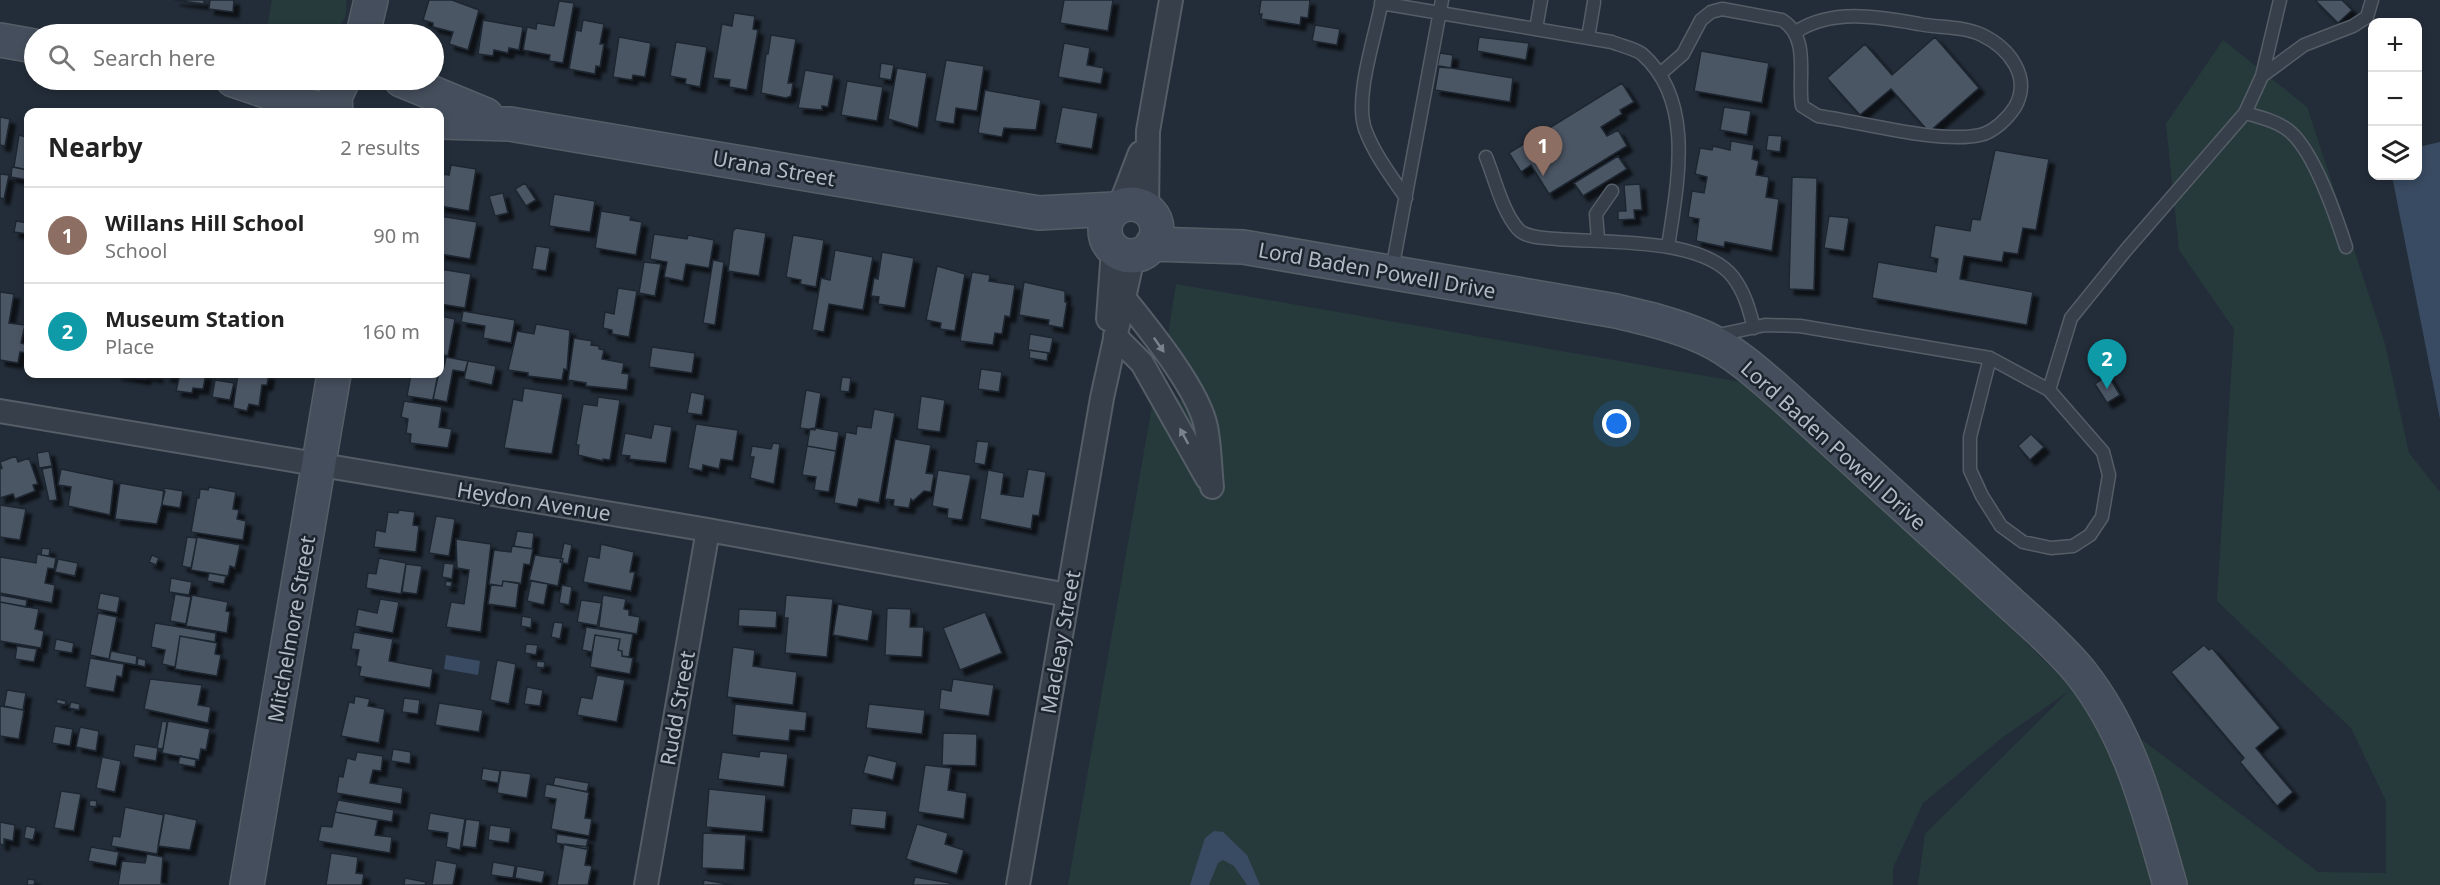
<!DOCTYPE html>
<html lang="en">
<head>
<meta charset="utf-8">
<style>
	:root { --surface:#fff; --page:#f6f6f6; --text:#222; --muted:#767676; --line:#e0e0e0; --accent:#0f766e }
	body { margin:0; font-family:"Noto Sans",sans-serif; background:var(--page); color:var(--text) }
	.controls { position:absolute; right:18px; top:18px; display:grid; overflow:hidden; border-radius:12px; box-shadow:0 3px 9px #0003 }
	.controls button { width:54px; height:54px; display:grid; place-items:center; padding:0; border:0; border-bottom:2px solid var(--line); background:var(--surface); color:var(--text); font:30px sans-serif }
	.you { position:absolute; left:1617px; top:424px; width:21px; height:21px; margin:-15px; border:4px solid #fff; border-radius:50%; background:#1a73e8; box-shadow:0 0 0 9px #1a73e833 }
	.badge { display:grid; place-items:center; width:39px; height:39px; border-radius:50%; background:var(--accent); color:#fff; font-size:20px; font-weight:700 }
	.pin { position:absolute; translate:-50% -50px; filter:drop-shadow(0 2px 3px #0008) }
	.pin::after { content:''; position:absolute; top:32px; width:21px; height:18px; background:inherit; clip-path:polygon(0 0,100% 0,50% 100%) }
	.list { margin:0; padding:0; list-style:none }
	h2 { display:flex; justify-content:space-between; align-items:center; height:78px; margin:0; padding:0 24px; font-size:26px }
	h2 small { font-size:20px; font-weight:400; color:var(--muted) }
	.list li { display:grid; grid-template-columns:39px 1fr auto; gap:18px; align-items:center; box-sizing:border-box; height:96px; padding:0 24px; border-top:2px solid var(--line) }
	.list b { display:block; font-size:22px; white-space:nowrap }
	.list p { margin:0; font-size:20px; white-space:nowrap; color:var(--muted) }
	.list em { font-size:20px; font-style:normal; color:var(--muted) }
	.icon { flex:none; width:33px; height:33px; fill:none; stroke:currentColor; stroke-width:2; stroke-linecap:round; stroke-linejoin:round }
	.map { position:relative; flex:none; width:2440px; height:885px; overflow:hidden }
	.search { position:absolute; background:var(--surface); box-shadow:0 3px 9px #0003; left:24px; top:24px; width:420px; height:66px; display:flex; align-items:center; gap:15px; box-sizing:border-box; padding:0 21px; border-radius:33px; color:var(--muted); font-size:22px }
	.panel { position:absolute; background:var(--surface); box-shadow:0 3px 9px #0003; left:24px; top:108px; width:420px; height:270px; border-radius:12px }
	.map>svg:first-child { display:block }
</style>
</head>
<body>
<div class="map">
<svg width="2440" height="885" viewBox="0 0 2440 885">
	<defs>
		<filter id="shadow"><feDropShadow dx="5.5" dy="5.5" stdDeviation="1.5" flood-color="#0009"/></filter>
	</defs>
	<rect width="100%" height="100%" fill="#232d39"/>
	<path fill="#263a3b" d="M272,0H346C346,6 347,14 344,19C330,43 289,35 266,34Z
		M2223,40L2307,107L2385,344L2409,453L2440,492V885H1918L1925,834L2069,691L2003,737L1923,803L1893,868V885H1068L1158,372L1180,401L1193,399L1165,355L1176,284L1757,385L2073,688L2318,872L2386,873V801L2351,728L2217,601L2234,329L2179,250L2166,124Z"/>
	<path fill="#394b62" d="M2440,142V419L2392,176H2418V147Z
		M446,655L480,661L478,675L444,669Z
		M1214,831L1223,832L1247,855L1260,885H1247L1234,866L1223,860L1218,863L1209,885H1190L1205,838Z"/>
	<path fill="#4c5765" stroke="#1e2630" stroke-width="1.5" filter="url(#shadow)" d="M174,0H204V4Z
		M210,0H234L233,12L209,9Z
		M429,0H452L479,10L468,50L449,44L453,32L433,27V23L423,20Z
		M1064,0H1113L1108,31L1060,23Z
		M1261,0H1310L1308,18L1301,17L1300,25L1261,19L1262,14H1259Z
		M2315,0H2342L2352,10L2338,23Z
		M559,1L574,3L563,63L549,61L550,55L523,50L527,27L536,29L537,23L554,26Z
		M734,13L755,16L753,29L758,30L747,90L729,87L730,80L713,78L722,24L732,26Z
		M483,20L523,27L519,50L509,48L508,53L494,50L493,56L478,54Z
		M583,20L604,24L600,44H604L600,67L596,66L595,74L569,69L576,30L581,31Z
		M1315,25L1340,29L1337,45L1312,41Z
		M771,35L796,39L788,83H793L791,96L786,98L761,93L766,54H768Z
		M619,37L651,43L645,77L633,75L632,80L613,77Z
		M1479,37L1529,43L1526,60L1477,51Z
		M1935,37L1979,88L1929,132L1891,89L1860,115L1827,78L1865,44L1892,75Z
		M676,42L707,47L700,87L685,84L686,79L670,76Z
		M1064,43L1090,48L1087,65L1104,68L1101,84L1058,77Z
		M1701,51L1769,63L1762,103L1694,91Z
		M1440,53L1453,55L1451,68L1437,67Z
		M946,60L984,66L977,111L956,108L954,124L935,121Z
		M881,63L894,65L891,80L879,78Z
		M1439,66L1513,78L1510,102L1435,90Z
		M897,68L927,73L918,128L888,119Z
		M805,70L834,75L828,107L822,106V110L798,108Z
		M847,81L883,87L877,121L841,115Z
		M1622,83L1634,102L1620,110L1622,114L1601,127L1607,136L1618,130L1627,146L1549,194L1531,165L1521,172L1509,153Z
		M985,90L1041,100L1036,130L1004,128L1002,137L978,133Z
		M1062,107L1098,113L1092,149L1055,143Z
		M1724,107L1751,111L1747,135L1720,130Z
		M0,117L10,119L5,146L0,145Z
		M28,129V170L14,167L19,135L26,137Z
		M1768,135L1782,136L1780,152L1766,150Z
		M1731,141L1754,145L1752,159L1759,161L1756,175L1769,177L1766,197L1779,199L1772,251L1725,242L1724,247L1696,241L1699,219L1688,217L1692,191L1704,193L1707,177L1695,174L1700,148L1712,150L1713,146L1730,150Z
		M1995,150L2049,159L2036,230L2023,228L2018,254L2004,252L2002,262L1964,256L1960,279L2033,292L2027,325L1872,298L1878,262L1936,272L1938,259L1930,257L1935,225L1970,231L1972,219L1980,220Z
		M1618,156L1627,169L1583,196L1574,183Z
		M451,165L476,169L469,211L440,206V190L444,174L449,175Z
		M12,167L28,170V180L11,177Z
		M0,174L9,175L4,199L0,198Z
		M1792,177L1817,178L1814,290L1789,289Z
		M525,183L536,200L526,206L515,189Z
		M1640,184L1642,210H1634L1635,219L1618,220V211H1626L1624,185Z
		M503,193L508,213L495,216L489,196Z
		M554,194L595,201L590,232L549,226Z
		M601,211L631,216L630,220L642,222L636,255L595,248Z
		M440,216L477,222L470,259L440,254Z
		M1829,216L1849,218L1844,251L1824,248Z
		M16,221L28,223V234L14,232Z
		M736,228L766,233L759,276L728,271L733,231Z
		M654,234L687,239L688,235L714,240L709,268L686,264L683,281L664,277L667,262L650,259Z
		M793,235L824,240L816,287L800,284L801,280L786,277Z
		M536,246L550,248L546,271L532,269Z
		M835,250L873,257L863,310L829,304L824,332L812,330L821,278L830,280Z
		M882,252L914,258L905,308L878,304L879,297L871,296L874,278L878,279Z
		M713,260L724,262L715,325L703,323Z
		M644,262L661,264L655,296L639,293Z
		M937,266L965,274L955,331L940,329L941,323L926,320Z
		M440,269L471,274L465,308L440,304Z
		M972,272L990,275L989,281L1015,285L1010,317L1005,316L1002,334L995,333L993,345L960,341Z
		M1024,282L1065,291V302H1067L1063,328L1048,325L1049,320L1019,315Z
		M618,288L637,291L629,337L612,334V330L603,328L605,312L614,314Z
		M0,292L14,294L9,323L25,325L21,343L28,345V353L20,352L18,363L0,360Z
		M463,311L515,320L511,343L483,338L485,326L461,322Z
		M440,316L455,319L448,356L440,354Z
		M536,324L570,330L567,370L564,369L562,380L528,376V373L508,370L517,331L534,334Z
		M1030,334L1053,338L1050,353L1028,350Z
		M574,338L592,341L591,345L599,346V349L604,350L602,359L624,363L622,373L629,374L627,390L586,386V383L568,380Z
		M652,347L695,353L692,373L649,367Z
		M1030,350L1048,353L1047,361L1029,358Z
		M446,357L468,361L465,372L453,370L447,402L433,399L440,367H444Z
		M468,361L496,366L492,385L464,379Z
		M981,369L1002,372L999,392L978,389Z
		M115,374H157V377L146,375L145,379Z
		M166,374H206L203,389L193,388L192,393L176,391L179,378L165,376Z
		M238,374H269L267,385H262L259,406L249,404L247,411L233,408Z
		M411,374H438L433,400L407,396Z
		M2108,375L2120,395L2107,403L2095,384Z
		M842,377L851,378L849,392L840,391Z
		M215,380L234,383L230,400L212,397Z
		M524,388L563,394L552,454L504,448L513,399L522,401Z
		M806,390L821,393L815,430L800,428Z
		M691,392L705,395L702,415L687,413Z
		M921,396L945,400L940,432L917,429Z
		M598,397L620,400L610,460L603,459V461L578,455L579,445H576L583,404L597,406Z
		M404,401L442,407L439,427L452,429L448,448L410,443L411,434L406,433L408,419L401,417Z
		M874,409L895,413L879,503L859,499L857,507L834,503L846,432L856,434L857,426L871,428Z
		M654,424L672,427L666,463L629,459L630,456L621,455L625,433L651,438Z
		M696,424L738,430L733,461L721,459L719,469L703,465L702,471L688,468Z
		M815,428L839,432L836,451L807,446L810,429Z
		M2031,434L2044,447L2030,460L2018,446Z
		M895,439L931,445L926,473L934,474L931,492L924,491L913,501L911,499L909,508L893,506L894,500L885,499Z
		M977,441L989,442L985,465L974,463Z
		M773,443L780,444L774,484L750,478L754,457H750L752,446L771,449Z
		M807,446L836,451L829,492L814,490L816,477L802,475Z
		M49,451L52,466L39,468L37,453Z
		M16,456L18,462L29,458L38,484L33,485L35,491L15,499L13,494L0,498V469L2,468L0,462Z
		M52,467L57,500L49,501L42,469Z
		M61,469L114,480L110,515L68,506L71,487L58,485Z
		M1028,469L1046,472L1039,516L1033,515L1031,529L980,519L988,470L1004,473L1001,494L1023,497Z
		M938,470L971,475L962,520L947,518L948,509L932,506Z
		M120,483L165,491L157,524L115,519Z
		M209,487L236,492L233,509L239,510L237,519L246,521L243,540L191,532L197,498H199L200,489L208,490Z
		M164,488L183,491L180,508L162,505Z
		M0,505L26,509L20,540L0,537Z
		M399,510L415,512L413,525L419,526L416,552L374,547L376,530L385,532L388,512L398,513Z
		M436,516L455,519L449,556L429,553Z
		M517,531L534,533L532,549L514,546Z
		M187,537L197,538L191,568L182,566Z
		M197,537L240,545L235,568L230,566L228,576L191,570Z
		M456,539L491,544L481,632L446,627L451,602L464,604L469,570L457,568Z
		M564,543L572,545L568,564L560,562Z
		M601,544L634,552L630,572H635L631,591L583,582L588,556L599,558Z
		M512,546L533,549L530,565L524,564L521,584L503,581L502,586L489,584L494,550L511,552Z
		M42,548L50,549L49,556L41,555Z
		M37,554L56,558L54,569L48,568L45,583L55,585L52,603L0,593V557L36,563Z
		M152,555L159,558L156,565L149,562Z
		M535,555L563,559L558,586L529,580Z
		M379,558L406,563L401,594L366,588L368,573L376,574Z
		M58,559L78,563L75,576L55,572Z
		M444,563L454,564L452,579L442,577Z
		M406,564L422,566L417,594L402,592Z
		M209,573L226,576L224,584L207,581Z
		M171,578L192,582L189,595L169,592Z
		M446,581L452,582L451,587L445,586Z
		M503,581L519,583L516,608L488,604L491,585L502,586Z
		M531,581L548,584L544,605L527,601Z
		M562,585L572,587L569,605L559,603Z
		M100,593L120,597L117,613L97,609Z
		M175,594L191,597L186,624L170,621Z
		M0,595L27,600L26,607L0,602Z
		M192,595L228,602L226,611L230,612L227,633L186,626Z
		M603,595L626,599L624,609L629,610V615L640,617L637,634L597,627Z
		M786,595L833,599L827,657L785,653L788,618H784Z
		M380,599L399,602L393,633L355,626L358,609L377,613Z
		M581,600L602,603L599,626L577,622Z
		M0,602L39,609L35,629L44,631L41,648L0,641Z
		M838,604L873,610L868,641L833,635Z
		M887,608L911,609L910,627H924L922,657L885,655Z
		M739,609L777,611L776,628L738,626Z
		M985,612L1002,653L960,670L943,628Z
		M98,613L117,617L109,659L90,655Z
		M522,616L532,618L531,628L521,626Z
		M554,622L563,623L560,639L551,637Z
		M155,623L216,633L215,642L180,636L175,667L162,664L165,650L151,647Z
		M586,627L633,634L629,657L622,656V651L618,650L620,639L595,635L592,652L582,650Z
		M354,632L393,639L389,661L433,669L430,688L359,676L361,667L356,666L359,650L351,649Z
		M595,635L620,639L618,650L622,651V656L633,658L630,674L590,667Z
		M180,636L217,643L215,654L221,655L217,676L175,669Z
		M56,639L74,643L72,653L54,650Z
		M526,644L538,645L536,655L525,653Z
		M2204,645L2209,650L2212,648L2280,728L2256,748L2293,792L2277,806L2240,762L2244,758L2171,672Z
		M17,646L37,649L34,662L15,659Z
		M733,647L755,650L753,666L797,672L793,705L727,697Z
		M111,651L137,656L136,665L109,660Z
		M90,658L124,664L122,677L117,676L114,692L85,687Z
		M138,658L146,660L145,667L137,665Z
		M497,660L516,664L509,704L490,700Z
		M537,661L545,662L544,668L536,667Z
		M597,675L625,680L617,722L577,715L581,697L592,699Z
		M150,679L202,685L198,705L211,707L208,723L144,709Z
		M953,679L994,685L989,716L939,709L941,689L951,691Z
		M527,687L543,690L540,706L524,704Z
		M7,690L26,693L23,710L4,706Z
		M355,696L370,699L368,706L385,709L379,743L341,736L349,702L354,703Z
		M404,698L420,700L418,714L402,712Z
		M57,699L66,701L65,705L56,703Z
		M71,702L80,704L79,710L69,708Z
		M439,703L483,710L479,732L435,725Z
		M735,704L807,712L805,731L790,730L789,741L732,735Z
		M869,704L925,710L922,734L866,728Z
		M0,706L24,710L19,739L0,736Z
		M162,721L167,722L163,749L157,748Z
		M168,721L210,729L206,750L201,749L199,760L162,753Z
		M55,726L73,729L70,746L52,743Z
		M80,727L99,731L96,751L76,747Z
		M943,733L977,734L976,766L942,765Z
		M135,744L158,748L156,761L133,757Z
		M393,749L411,752L410,764L391,761Z
		M760,751L788,754L784,787L718,779L722,752L759,757Z
		M357,752L383,756L381,771L373,770L370,783L403,788L401,804L336,793L339,776L343,777L347,758L355,760Z
		M868,755L897,762L893,780L863,773Z
		M180,756L196,759L195,767L178,764Z
		M102,757L121,761L115,792L96,788Z
		M925,765L951,768L948,790L967,793L964,819L918,812Z
		M483,768L500,771L498,783L481,780Z
		M501,770L531,774L527,798L497,793Z
		M555,777L589,783L587,792L553,785Z
		M546,784L589,792L585,818L592,819L589,836L551,829L556,799L544,797Z
		M709,789L766,795L763,832L706,827Z
		M61,791L81,794L74,831L54,828Z
		M90,800L97,801L96,807L89,806Z
		M338,800L394,810L392,822L335,812Z
		M125,807L164,815L157,854L111,846L113,836L120,837Z
		M852,808L887,811L885,829L850,825Z
		M335,812L378,820L375,835L392,837L390,853L318,841L321,826L332,827Z
		M164,813L197,820L190,850L158,846Z
		M430,813L465,819L460,850L446,847L448,833L427,830Z
		M466,819L480,821L476,848L462,846Z
		M0,822L15,825L13,841L4,839V845L0,844Z
		M917,824L948,833L945,844L964,850L957,874L906,859Z
		M490,825L511,828L509,843L488,840Z
		M26,826L36,828L33,840L24,838Z
		M703,833L746,835L744,870L702,868Z
		M557,834L588,839L586,849L556,843Z
		M564,844L588,847L585,865L592,866L588,885H557Z
		M91,847L119,852L116,866L88,861Z
		M331,853L358,857L356,873L364,874L362,885H326Z
		M147,854L163,857L161,883L169,885H118L122,861L145,863Z
		M436,860L457,864L453,885H432Z
		M493,862L515,866L513,878L491,875Z
		M517,866L545,871L542,883L515,878Z
		M915,877L950,883V885H913Z
		M405,878L426,882L425,885H404Z
		M28,879L35,880L34,885H27Z
		M704,880L733,885H703Z"/>
	<g fill="none" stroke-linecap="round" stroke-linejoin="round">
		<g stroke="#555d67" stroke-width="15">
			<path id="lane" d="M1382,0C1376,35 1354,96 1365,129C1374,154 1391,176 1406,198
				M1381,3L1612,42C1621,46 1634,48 1642,54C1696,101 1677,185 1668,247
				M1536,29L1541,0
				M1588,38L1594,2
				M1660,74L1683,54L1701,20L1711,12L1722,9L1782,20C1811,38 1797,78 1802,106L1818,116C1862,122 1939,144 1980,135C1994,132 2008,118 2015,107C2032,77 2009,48 1982,35C1963,26 1939,28 1919,24C1879,17 1832,8 1796,32
				M2262,76L2304,45L2353,26L2367,17L2372,0
				M2245,113C2260,117 2276,121 2288,130C2313,149 2336,216 2346,247
				M1486,157C1495,179 1502,211 1518,229C1526,238 1545,238 1557,239C1603,243 1702,237 1733,277C1745,293 1749,309 1754,328
				M1598,239L1596,214L1612,191
				M1392,270L1442,0
				M1714,336L1765,325L1800,326L1990,358L2049,390L2103,452L2109,475L2102,517L2090,535L2073,546L2051,548L2023,542L2001,526L1982,496L1970,470V437L1990,358
				M2049,390L2071,318L2126,250L2245,113L2262,76L2280,0"/>
		</g>
		<g stroke="#555d67" stroke-width="26">
			<path id="street" d="M1120,205L1140,153
				M1147,209L1148,131L1171,0
				M1124,298C1148,328 1199,390 1206,427C1210,447 1210,468 1212,487
				M1108,319L1113,250
				M1115,336L1142,363L1207,478
				M0,411L708,530L1068,595
				M646,885L708,530
				M1018,885L1102,398L1133,257"/>
		</g>
		<g stroke="#555d67" stroke-width="36">
			<path id="secondary" d="M363,34L371,0
				M0,40L34,46
				M233,80L327,112
				M401,80L486,115
				M336,112L335,97L343,80
				M440,122L510,124L1039,213L1114,209
				M1105 230a26 26 0 1 1 52 0a26 26 0 1 1-52 0Z
				M1152,244L1243,247L1616,311C1646,318 1676,325 1705,338C1735,352 1761,376 1786,398L2043,633C2056,646 2070,659 2081,673C2130,735 2149,811 2170,885
				M247,885L334,374"/>
		</g>
		<use href="#lane" stroke="#373f4a" stroke-width="12"/>
		<use href="#street" stroke="#373f4a" stroke-width="22"/>
		<use href="#secondary" stroke="#454e5c" stroke-width="33"/>
	</g>
	<defs><path id="oneway-solid" d="M-6-.8H1V-3.2L6.5 0L1 3.2V.8H-6Z" transform="scale(1.5)"/></defs>
	<g fill="#7b838e">
		<use href="#oneway-solid" transform="translate(1159 345) rotate(55)"/>
		<use href="#oneway-solid" transform="translate(1184 436) rotate(-118)"/>
	</g>
	<g text-anchor="middle" dominant-baseline="central" stroke-width="5" stroke-linejoin="round" paint-order="stroke">
		<g font-size="21" fill="#b2bac5" stroke="#1c242e">
			<text transform="translate(774 168) rotate(10)">Urana Street</text>
			<text transform="translate(1377 270) rotate(10)">Lord Baden Powell Drive</text>
			<text transform="translate(1834 445) rotate(42)">Lord Baden Powell Drive</text>
			<text transform="translate(534 501) rotate(9)">Heydon Avenue</text>
			<text transform="translate(291 629) rotate(-80)">Mitchelmore Street</text>
			<text transform="translate(1060 642) rotate(-80)">Macleay Street</text>
			<text transform="translate(677 708) rotate(-80)">Rudd Street</text>
		</g>
	</g>
</svg>
<div class="controls">
<button>+</button>
<button>−</button>
<button><svg class="icon" aria-label="layers" viewBox="0 0 24 24"><path d="M12 4l9 5-9 5-9-5zM3 14l9 5 9-5"/></svg></button>
</div>
<div class="you"></div>
<div class="pin badge" style="left:1543px;top:176px;background:#8d6e63">1</div>
<div class="pin badge" style="left:2107px;top:389px;background:#0f9aa8">2</div>
<div class="search"><svg class="icon" aria-label="search" viewBox="0 0 24 24"><circle cx="10" cy="10" r="6"/><path d="M15 15l6 6"/></svg>Search here</div>
<section class="panel">
<h2>Nearby<small>2 results</small></h2>
<ul class="list">
<li><span class="badge" style="background:#8d6e63">1</span><div><b>Willans Hill School</b><p>School</p></div><em>90 m</em></li>
<li><span class="badge" style="background:#0f9aa8">2</span><div><b>Museum Station</b><p>Place</p></div><em>160 m</em></li>
</ul>
</section>
</div>
</body>
</html>
